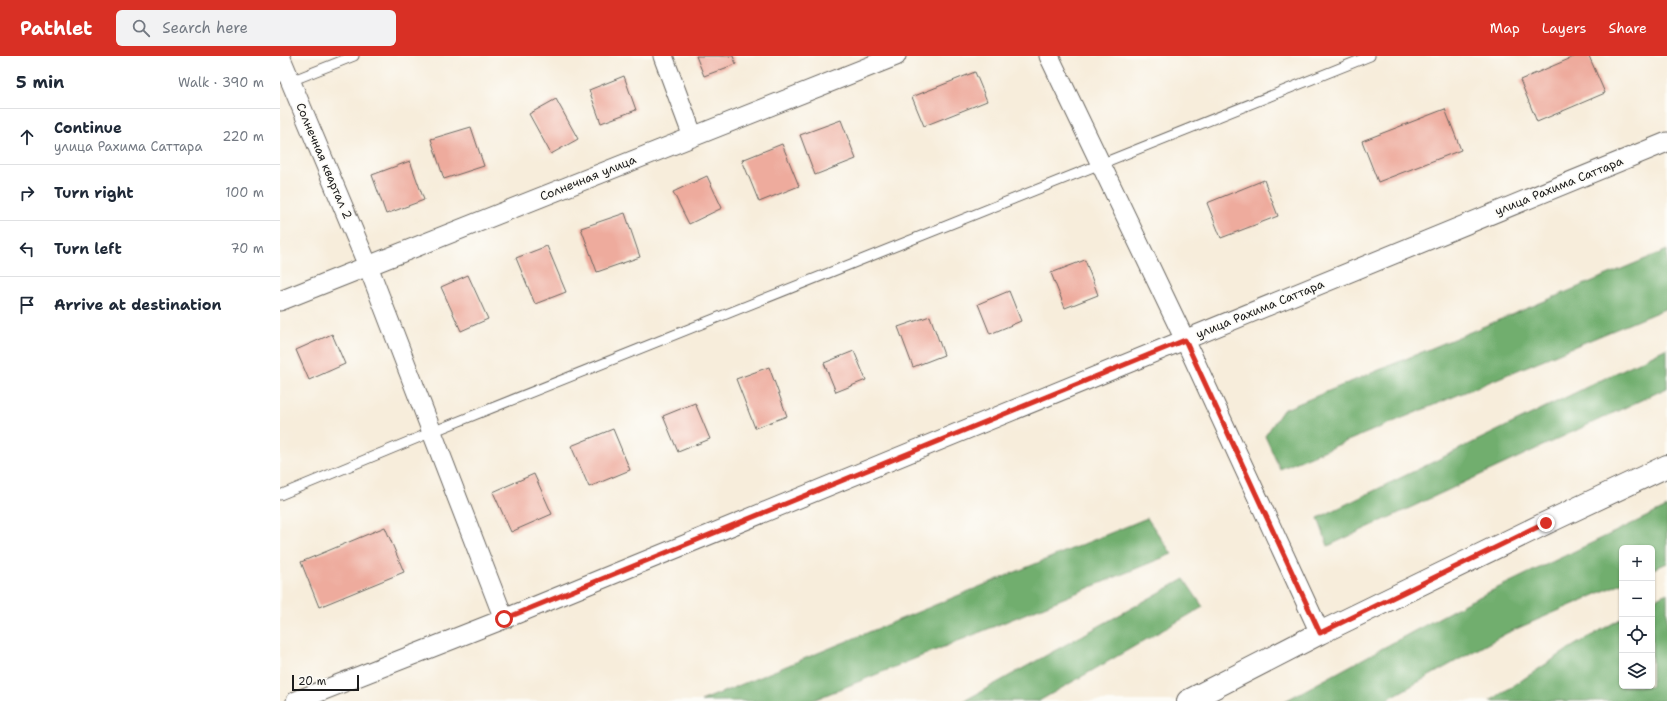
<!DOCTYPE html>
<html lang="en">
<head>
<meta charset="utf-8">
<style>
	:root { --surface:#fff; --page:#f2f2f3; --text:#1f2937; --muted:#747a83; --line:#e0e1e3; --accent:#d93025 }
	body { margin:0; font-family:"Shantell Sans",sans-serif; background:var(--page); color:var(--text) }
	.controls { position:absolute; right:12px; bottom:12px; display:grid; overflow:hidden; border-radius:6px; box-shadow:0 1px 3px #0004 }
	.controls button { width:36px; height:36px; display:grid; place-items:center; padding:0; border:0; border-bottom:1px solid var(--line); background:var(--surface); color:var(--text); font:20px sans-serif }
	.scale { position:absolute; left:12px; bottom:10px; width:67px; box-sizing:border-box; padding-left:4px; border:2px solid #1c1c1c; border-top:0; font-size:11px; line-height:14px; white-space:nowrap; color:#1c1c1c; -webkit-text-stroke:3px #fdfcf7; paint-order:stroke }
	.stop { position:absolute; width:12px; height:12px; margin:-9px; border:3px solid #d93025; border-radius:50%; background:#fff }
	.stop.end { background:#d93025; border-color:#fff; box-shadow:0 1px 4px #0008 }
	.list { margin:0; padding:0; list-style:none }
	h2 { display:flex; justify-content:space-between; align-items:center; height:52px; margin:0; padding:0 16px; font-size:17px }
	h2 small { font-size:13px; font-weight:400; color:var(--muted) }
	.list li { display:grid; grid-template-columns:26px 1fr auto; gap:12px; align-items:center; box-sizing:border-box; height:56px; padding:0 16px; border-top:1px solid var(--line) }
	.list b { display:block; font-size:15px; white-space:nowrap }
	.list p { margin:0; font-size:13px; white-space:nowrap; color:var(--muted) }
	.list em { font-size:13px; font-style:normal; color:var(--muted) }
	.icon { flex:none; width:22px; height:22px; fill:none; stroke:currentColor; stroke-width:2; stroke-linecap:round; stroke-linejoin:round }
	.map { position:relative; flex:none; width:1387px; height:645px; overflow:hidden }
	header { display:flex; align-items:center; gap:24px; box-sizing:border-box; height:56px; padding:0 20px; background:var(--accent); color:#fff }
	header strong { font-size:19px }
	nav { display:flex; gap:22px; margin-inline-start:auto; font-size:14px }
	.search { width:280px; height:36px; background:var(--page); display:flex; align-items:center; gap:10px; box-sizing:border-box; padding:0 14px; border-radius:6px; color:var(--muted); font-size:15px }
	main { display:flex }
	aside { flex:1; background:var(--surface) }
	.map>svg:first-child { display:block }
</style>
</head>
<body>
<header>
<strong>Pathlet</strong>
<div class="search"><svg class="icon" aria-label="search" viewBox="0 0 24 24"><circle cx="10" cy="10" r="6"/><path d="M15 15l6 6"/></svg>Search here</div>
<nav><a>Map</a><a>Layers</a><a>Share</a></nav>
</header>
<main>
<aside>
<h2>5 min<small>Walk · 390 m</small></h2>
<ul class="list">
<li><svg class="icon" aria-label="ahead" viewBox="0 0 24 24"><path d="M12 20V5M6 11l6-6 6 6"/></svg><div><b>Continue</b><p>улица Рахима Саттара</p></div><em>220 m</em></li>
<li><svg class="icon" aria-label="right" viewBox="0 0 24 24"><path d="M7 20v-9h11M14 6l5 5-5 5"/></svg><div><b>Turn right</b></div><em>100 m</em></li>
<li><svg class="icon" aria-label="left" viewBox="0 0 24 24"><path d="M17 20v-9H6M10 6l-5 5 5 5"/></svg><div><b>Turn left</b></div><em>70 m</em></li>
<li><svg class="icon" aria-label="arrive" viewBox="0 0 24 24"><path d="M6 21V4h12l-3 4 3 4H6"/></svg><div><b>Arrive at destination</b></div></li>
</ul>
</aside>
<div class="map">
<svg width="1387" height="645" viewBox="0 0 1387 645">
	<rect width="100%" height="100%" fill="#fdfcf7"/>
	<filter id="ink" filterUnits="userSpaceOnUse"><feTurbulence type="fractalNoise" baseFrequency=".025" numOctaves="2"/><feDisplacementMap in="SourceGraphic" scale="8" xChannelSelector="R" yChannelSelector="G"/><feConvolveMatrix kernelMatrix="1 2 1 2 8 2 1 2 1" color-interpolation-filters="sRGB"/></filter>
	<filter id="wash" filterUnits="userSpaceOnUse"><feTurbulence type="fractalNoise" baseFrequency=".012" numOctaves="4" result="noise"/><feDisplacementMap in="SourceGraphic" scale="16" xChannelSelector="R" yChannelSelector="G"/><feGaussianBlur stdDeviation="0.9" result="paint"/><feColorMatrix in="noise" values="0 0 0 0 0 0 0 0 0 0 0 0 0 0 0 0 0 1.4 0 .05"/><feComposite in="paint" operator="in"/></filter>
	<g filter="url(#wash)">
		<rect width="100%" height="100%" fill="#f7eddb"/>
		<path fill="#71ae6e" stroke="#466545" d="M1387,194V252L1000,413L985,380L1003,354Z
			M1387,292V332L1048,490L1038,462Z
			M1387,451V507L1372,514V492H1342V527L1227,577L1104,645H1005L1186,547Z
			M867,462L892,498L531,645H421Z
			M904,523L923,551L759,645H684Z
			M1387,537V645H1210L1295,589L1342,562V630H1372V545Z"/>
		<g id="blocks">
			<path fill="#eeab9d" d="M416,0H453L456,8L424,20Z
				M1296,0H1309L1325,37L1257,66L1240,24Z
				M695,16L707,45L644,70L632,41Z
				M344,20L356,54L321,67L309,34Z
				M276,43L298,83L271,98L249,58Z
				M1165,53L1181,94L1098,126L1082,85Z
				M561,64L576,103L535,119L520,79Z
				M191,71L204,110L164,123L151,83Z
				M502,88L519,130L479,146L462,104Z
				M130,105L144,144L106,158L92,119Z
				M427,120L442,152L409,168L393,136Z
				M984,124L998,160L941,182L927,147Z
				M345,157L360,201L317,216L301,172Z
				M267,190L286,236L255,248L236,202Z
				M805,204L818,239L785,252L771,217Z
				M188,219L208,263L181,275L161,231Z
				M729,235L741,265L710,278L698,248Z
				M650,260L664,299L633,311L618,271Z
				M52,278L65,308L29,324L16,294Z
				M574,295L586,324L556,336L544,307Z
				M489,311L507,360L475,372L456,323Z
				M415,347L430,383L398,396L383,360Z
				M333,373L350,414L309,431L291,390Z
				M254,418L272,458L231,476L213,436Z
				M105,471L124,516L39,551L21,506Z"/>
		</g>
	</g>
	<g filter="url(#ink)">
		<use href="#blocks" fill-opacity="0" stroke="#69655f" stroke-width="1"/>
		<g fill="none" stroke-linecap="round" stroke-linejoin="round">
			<g stroke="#69655f" stroke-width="11">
				<path id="service" d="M11,25L74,0
					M0,439L152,376L1090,0"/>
			</g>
			<g stroke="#69655f" stroke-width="21">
				<path id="minor" d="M0,0L88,210L224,563
					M383,0L413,81
					M769,0L905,284L1040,577
					M0,245L616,0
					M16,645L224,563L1387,86"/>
			</g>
			<g stroke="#69655f" stroke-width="24">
				<path id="secondary" d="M908,645L1040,577L1266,467L1387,410"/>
			</g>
			<use href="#service" stroke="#fff" stroke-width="9"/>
			<use href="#minor" stroke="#fff" stroke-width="19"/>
			<use href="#secondary" stroke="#fff" stroke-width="22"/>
		</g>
	</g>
	<g fill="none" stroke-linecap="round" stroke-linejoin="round" filter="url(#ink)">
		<path stroke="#d93025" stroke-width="5" d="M224,563L905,284L1040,577L1266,467"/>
	</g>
	<g text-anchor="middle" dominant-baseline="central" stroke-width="3.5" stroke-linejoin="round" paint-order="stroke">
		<g font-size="12" fill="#1c1c1c" stroke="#fdfcf7">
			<text transform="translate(44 105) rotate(67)">Солнечная квартал 2</text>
			<text transform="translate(308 122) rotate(-22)">Солнечная улица</text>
			<text transform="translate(1279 130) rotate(-22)">улица Рахима Саттара</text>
			<text transform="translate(980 253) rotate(-22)">улица Рахима Саттара</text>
		</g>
	</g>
</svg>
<div class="controls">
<button>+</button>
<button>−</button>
<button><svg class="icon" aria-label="locate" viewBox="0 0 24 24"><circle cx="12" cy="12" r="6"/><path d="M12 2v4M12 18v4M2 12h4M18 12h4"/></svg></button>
<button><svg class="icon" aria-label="layers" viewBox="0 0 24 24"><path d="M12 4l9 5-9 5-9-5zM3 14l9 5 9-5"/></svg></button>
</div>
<div class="scale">20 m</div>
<div class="stop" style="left:224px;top:563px"></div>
<div class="stop end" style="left:1266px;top:467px"></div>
</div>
</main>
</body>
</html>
